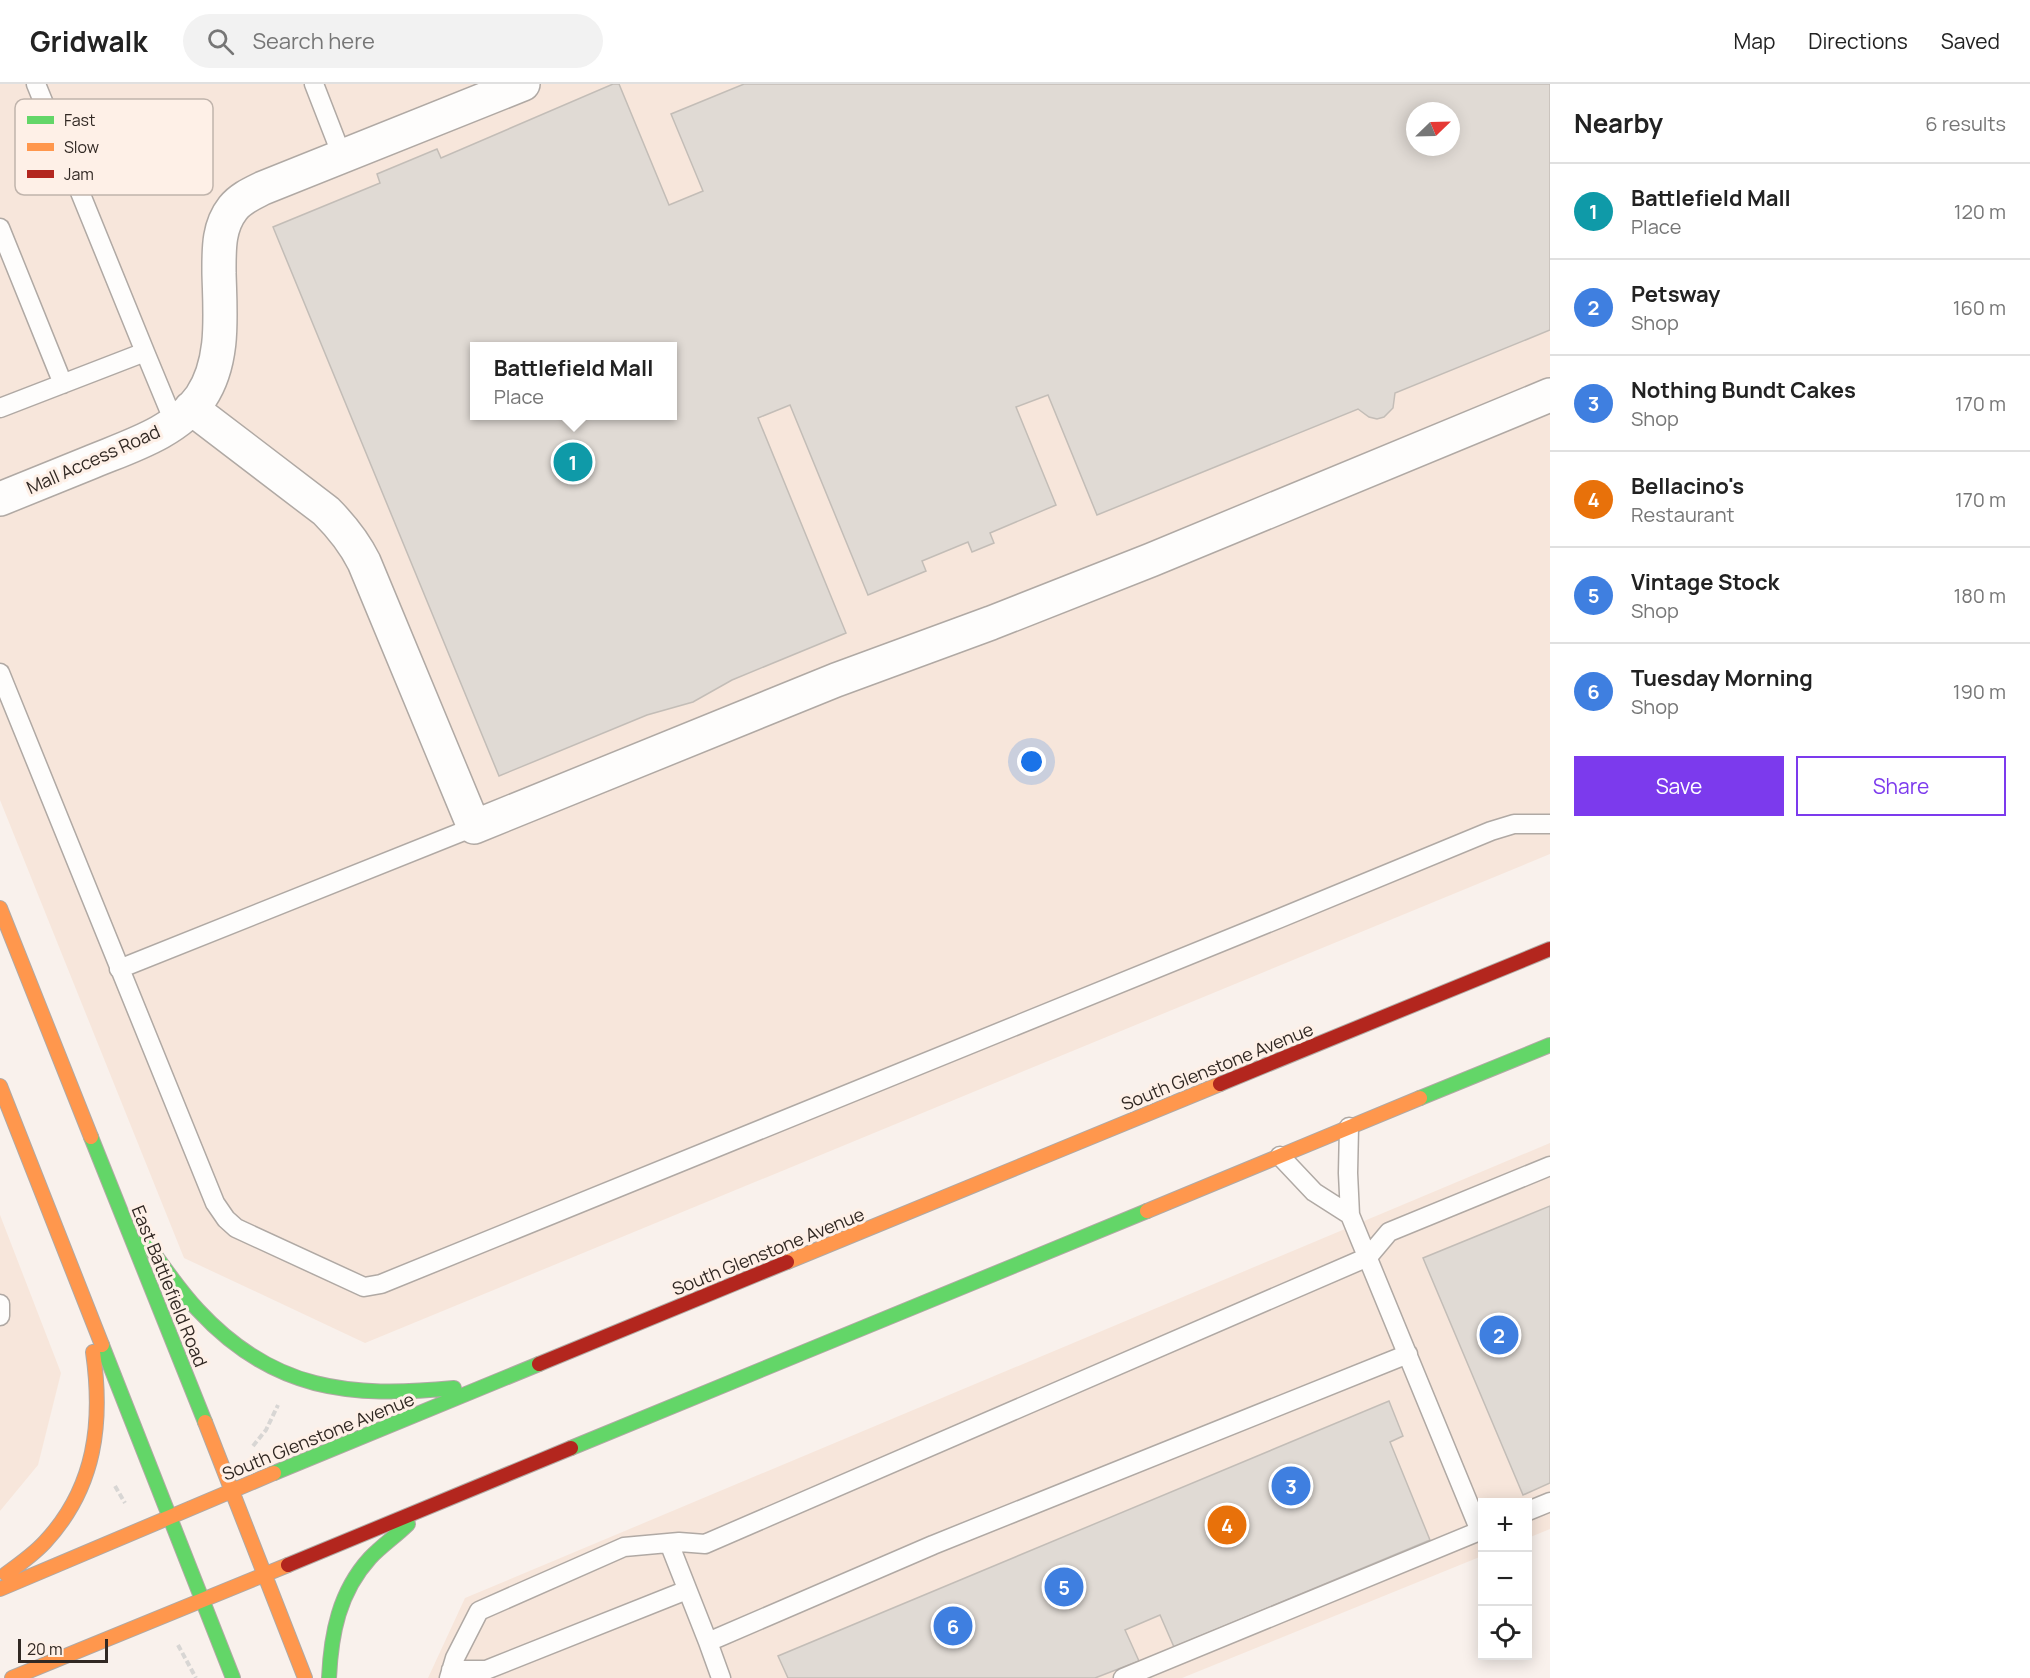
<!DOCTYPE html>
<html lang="en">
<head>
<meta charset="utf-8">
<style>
	:root { --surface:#fff; --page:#f2f2f2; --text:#222; --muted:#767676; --line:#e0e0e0; --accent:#7c3aed }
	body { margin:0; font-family:Manrope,sans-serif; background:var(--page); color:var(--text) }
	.controls { position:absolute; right:18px; bottom:18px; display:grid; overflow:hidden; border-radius:0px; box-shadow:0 3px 15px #0003 }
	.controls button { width:54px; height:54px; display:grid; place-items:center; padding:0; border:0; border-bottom:2px solid var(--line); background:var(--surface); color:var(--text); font:30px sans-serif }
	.compass { position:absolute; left:1406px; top:18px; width:54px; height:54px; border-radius:50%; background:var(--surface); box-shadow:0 3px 15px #0003; rotate:67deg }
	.scale { position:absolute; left:18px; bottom:15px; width:90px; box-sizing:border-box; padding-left:6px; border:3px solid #312823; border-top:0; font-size:16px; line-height:21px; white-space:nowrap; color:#312823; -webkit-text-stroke:4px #fef0e7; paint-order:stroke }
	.you { position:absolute; left:1032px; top:678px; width:21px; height:21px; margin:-15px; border:4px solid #fff; border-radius:50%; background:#1a73e8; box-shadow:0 0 0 9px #1a73e833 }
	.badge { display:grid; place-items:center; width:39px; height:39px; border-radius:50%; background:var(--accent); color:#fff; font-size:20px; font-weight:700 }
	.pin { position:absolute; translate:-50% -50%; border:3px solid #fff; box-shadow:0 2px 6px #0006 }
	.popup { position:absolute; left:470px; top:258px; width:207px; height:78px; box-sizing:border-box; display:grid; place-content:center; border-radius:0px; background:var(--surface); filter:drop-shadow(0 2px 4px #0005); font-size:20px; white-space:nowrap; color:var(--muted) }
	.popup b { font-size:22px; color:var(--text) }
	.popup::after { content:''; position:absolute; left:50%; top:100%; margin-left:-12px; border:12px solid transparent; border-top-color:var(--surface) }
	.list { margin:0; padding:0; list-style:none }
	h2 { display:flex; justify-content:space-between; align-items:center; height:78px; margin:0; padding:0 24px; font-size:26px }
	h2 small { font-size:20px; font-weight:400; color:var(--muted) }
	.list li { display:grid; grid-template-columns:39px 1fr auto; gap:18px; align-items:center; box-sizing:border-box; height:96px; padding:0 24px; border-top:2px solid var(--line) }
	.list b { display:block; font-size:22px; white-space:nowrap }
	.list p { margin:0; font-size:20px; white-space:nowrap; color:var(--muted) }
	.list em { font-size:20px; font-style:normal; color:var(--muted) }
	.actions { display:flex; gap:12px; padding:18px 24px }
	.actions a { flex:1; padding:14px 0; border:2px solid var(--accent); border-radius:0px; text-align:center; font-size:21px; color:var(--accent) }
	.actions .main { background:var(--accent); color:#fff }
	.icon { flex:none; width:33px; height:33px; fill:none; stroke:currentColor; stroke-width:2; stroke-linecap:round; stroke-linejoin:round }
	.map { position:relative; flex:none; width:1550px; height:1594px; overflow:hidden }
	header { display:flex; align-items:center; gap:36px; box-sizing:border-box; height:84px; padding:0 30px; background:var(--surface); border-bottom:2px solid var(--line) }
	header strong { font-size:28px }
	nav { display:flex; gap:33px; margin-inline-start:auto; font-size:21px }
	.search { width:420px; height:54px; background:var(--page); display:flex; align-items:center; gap:15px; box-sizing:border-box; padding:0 21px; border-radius:33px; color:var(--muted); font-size:22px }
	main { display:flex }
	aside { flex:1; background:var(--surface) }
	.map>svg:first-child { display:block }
</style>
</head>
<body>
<header>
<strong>Gridwalk</strong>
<div class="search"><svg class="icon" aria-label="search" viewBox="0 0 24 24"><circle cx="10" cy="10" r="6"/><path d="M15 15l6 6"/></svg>Search here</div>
<nav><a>Map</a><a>Directions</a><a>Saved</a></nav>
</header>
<main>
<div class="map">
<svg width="1550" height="1594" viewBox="0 0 1550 1594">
	<rect width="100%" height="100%" fill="#f9f1ec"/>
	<path fill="#f7e6db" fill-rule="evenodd" d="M0,0H1550V770L365,1259L184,1174L0,716ZM1415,27H1451V63H1415ZM474,262H672V332H474Z
		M1550,1059V1445L1528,1454V1418H1482V1472L1182,1594H428L465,1514Z
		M0,1131L61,1289L38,1381L0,1427Z"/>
	<path fill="#e0dad4" stroke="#c3bdb7" stroke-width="1.5" fill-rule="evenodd" d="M613,0H619L669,121L703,107L671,30L744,0H1550V246L1395,309L1393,324L1384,333L1377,335L1369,333L1358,325L1097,431L1048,311L1016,323L1056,421L990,449L994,459L972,468L968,458L922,477L926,487L868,511L790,321L758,334L846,549L732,596L693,618L647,631L499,692L273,143L380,99L377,90L437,65L441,74ZM1415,27H1451V63H1415ZM474,262H672V332H474Z
		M1550,1122V1399L1523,1411L1423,1174Z
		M1389,1317L1403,1352L1390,1358L1430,1456L1174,1563L1160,1531L1125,1546L1139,1577L1095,1594H788L778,1572Z"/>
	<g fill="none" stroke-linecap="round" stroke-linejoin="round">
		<g stroke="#b0a9a4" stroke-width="21">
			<path id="lane" d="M36,0L145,268
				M314,0L342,72
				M0,144L63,300
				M0,324L145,268L174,338
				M0,589L215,1119L226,1135L236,1144L364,1203L381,1200C752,1050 1122,900 1491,747L1514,740H1550
				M119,885L474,743
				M1349,1043L1348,1089L1350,1131L1480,1447
				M1280,1072L1314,1108L1350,1131
				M0,1220V1232
				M1528,1427L1550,1418
				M669,1459L708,1558L933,1461L1408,1270
				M708,1558L721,1594
				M451,1586H486L687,1506
				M449,1594L455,1574L479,1527L624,1463L679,1458L705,1460L1368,1173L1389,1148L1550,1082
				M1123,1594L1482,1446"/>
		</g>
		<g stroke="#b0a9a4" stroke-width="36">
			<path id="street" d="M191,324L326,427C342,443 354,458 364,478L474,743L836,596L991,539L1151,476L1550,311
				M0,415C30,403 59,391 89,379C127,363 176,349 201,313C225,277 220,230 219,189C219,166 218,143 233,124C241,114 253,109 263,104L523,0"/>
		</g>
		<g stroke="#b0a9a4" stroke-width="16">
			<path id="fast" d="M1420,1014L1550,961
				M91,1053L205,1338
				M145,1157C162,1180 178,1205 198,1226C273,1307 350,1314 454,1304
				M102,1261L233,1594
				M571,1364L1147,1127
				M274,1389L539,1280
				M329,1594C331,1550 339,1508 370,1474C381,1462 396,1452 408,1440"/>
		</g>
		<g stroke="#b0a9a4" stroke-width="16">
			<path id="slow" d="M0,824L91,1053
				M0,1002L102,1261
				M1147,1127L1420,1014
				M787,1178L1220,1000
				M205,1338L305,1594
				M6,1490C20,1480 34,1470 45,1458C96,1403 103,1338 93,1268
				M0,1505L274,1389
				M12,1594L288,1481"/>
		</g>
		<g stroke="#b0a9a4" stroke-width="16">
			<path id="jam" d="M1220,1000L1550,865
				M539,1280L787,1178
				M288,1481L571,1364"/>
		</g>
		<path stroke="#d8d6d4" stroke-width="4" stroke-dasharray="6 3" stroke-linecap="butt" d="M253,1362L266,1346L278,1321
			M115,1402L125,1419
			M178,1561L196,1594"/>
		<use href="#lane" stroke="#fefdfc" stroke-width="18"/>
		<use href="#street" stroke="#fefdfc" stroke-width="33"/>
		<use href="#fast" stroke="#63d668" stroke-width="14"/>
		<use href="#slow" stroke="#ff974d" stroke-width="14"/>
		<use href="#jam" stroke="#b3261e" stroke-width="14"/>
	</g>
	<g text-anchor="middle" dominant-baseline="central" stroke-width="6" stroke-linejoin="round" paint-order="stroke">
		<g font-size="18" fill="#312823" stroke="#fef0e7">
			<text transform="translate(93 375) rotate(-24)">Mall Access Road</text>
			<text transform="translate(1217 982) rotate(-22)">South Glenstone Avenue</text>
			<text transform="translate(768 1167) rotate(-22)">South Glenstone Avenue</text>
			<text transform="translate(170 1202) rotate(68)">East Battlefield Road</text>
			<text transform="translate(318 1352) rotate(-22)">South Glenstone Avenue</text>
		</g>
	</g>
	<rect x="15" y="15" width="198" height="96" rx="9" fill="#fef0e7" stroke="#c0b4ac" stroke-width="1.5"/>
	<rect x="27" y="32" width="27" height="8" fill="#63d668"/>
	<rect x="27" y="59" width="27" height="8" fill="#ff974d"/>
	<rect x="27" y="86" width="27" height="8" fill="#b3261e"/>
	<g font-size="16" fill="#312823">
		<text x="64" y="42">Fast</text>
		<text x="64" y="69">Slow</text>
		<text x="64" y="96">Jam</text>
	</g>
</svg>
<div class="controls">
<button>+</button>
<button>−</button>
<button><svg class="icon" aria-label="locate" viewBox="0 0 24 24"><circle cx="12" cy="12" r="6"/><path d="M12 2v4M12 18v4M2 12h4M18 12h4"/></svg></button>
</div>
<svg class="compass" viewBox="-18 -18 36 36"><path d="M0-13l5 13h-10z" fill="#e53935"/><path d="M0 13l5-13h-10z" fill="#767676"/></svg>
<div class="scale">20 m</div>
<div class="you"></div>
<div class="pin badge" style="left:573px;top:378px;background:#0f9aa8">1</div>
<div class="popup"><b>Battlefield Mall</b>Place</div>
<div class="pin badge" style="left:1499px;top:1251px;background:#3f7fe0">2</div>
<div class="pin badge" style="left:1291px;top:1402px;background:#3f7fe0">3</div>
<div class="pin badge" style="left:1227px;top:1441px;background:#e8710a">4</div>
<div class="pin badge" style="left:1064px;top:1503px;background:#3f7fe0">5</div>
<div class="pin badge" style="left:953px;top:1542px;background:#3f7fe0">6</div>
</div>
<aside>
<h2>Nearby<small>6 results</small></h2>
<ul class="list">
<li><span class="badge" style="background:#0f9aa8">1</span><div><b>Battlefield Mall</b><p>Place</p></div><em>120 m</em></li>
<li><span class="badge" style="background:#3f7fe0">2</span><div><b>Petsway</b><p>Shop</p></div><em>160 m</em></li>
<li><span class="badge" style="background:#3f7fe0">3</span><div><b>Nothing Bundt Cakes</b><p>Shop</p></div><em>170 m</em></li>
<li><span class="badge" style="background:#e8710a">4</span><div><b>Bellacino's</b><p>Restaurant</p></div><em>170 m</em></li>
<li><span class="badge" style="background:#3f7fe0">5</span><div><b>Vintage Stock</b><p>Shop</p></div><em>180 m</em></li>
<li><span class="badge" style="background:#3f7fe0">6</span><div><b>Tuesday Morning</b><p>Shop</p></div><em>190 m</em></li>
</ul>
<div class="actions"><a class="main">Save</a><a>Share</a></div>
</aside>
</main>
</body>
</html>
